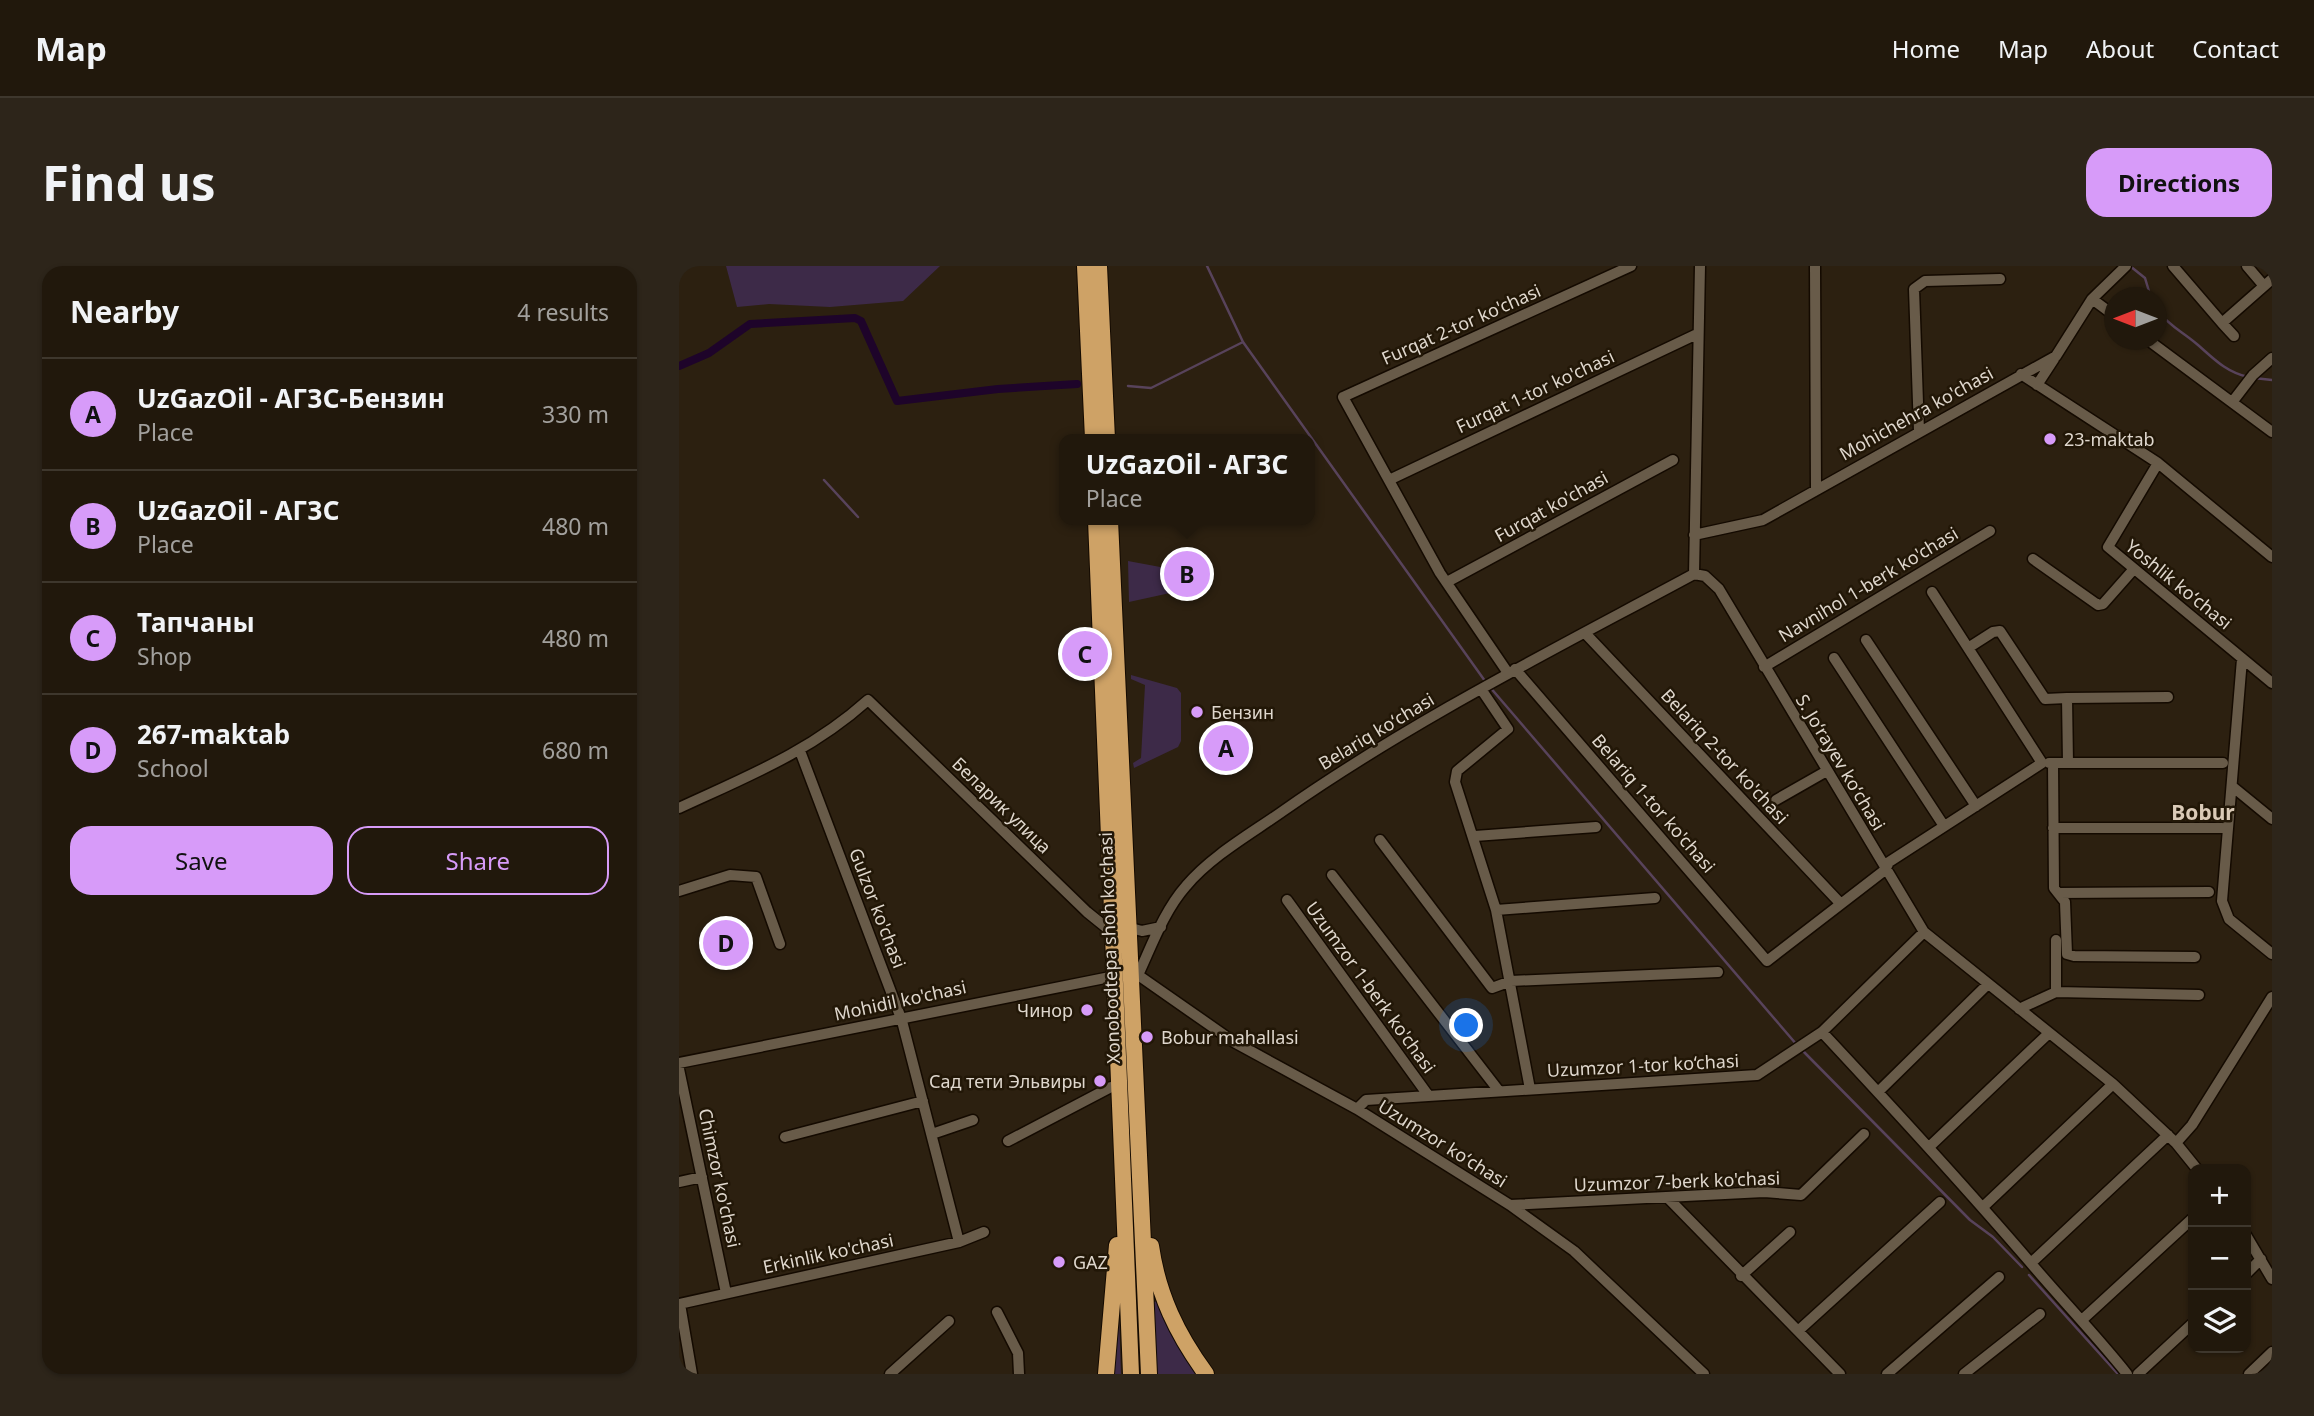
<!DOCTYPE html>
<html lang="en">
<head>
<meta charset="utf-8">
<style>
	:root { --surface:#21180c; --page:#2d251a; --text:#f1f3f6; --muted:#a2a09d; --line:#3e372d; --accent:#d79bf9 }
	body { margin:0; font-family:"Noto Sans",sans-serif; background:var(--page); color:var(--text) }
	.controls { position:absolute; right:21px; bottom:21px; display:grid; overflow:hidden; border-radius:14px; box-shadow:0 2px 5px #0004 }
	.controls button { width:63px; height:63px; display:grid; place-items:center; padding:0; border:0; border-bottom:2px solid var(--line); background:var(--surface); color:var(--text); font:35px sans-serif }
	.compass { position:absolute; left:1425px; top:21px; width:63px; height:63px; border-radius:50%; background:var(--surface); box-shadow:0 2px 5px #0004; rotate:270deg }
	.you { position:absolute; left:788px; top:760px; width:24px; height:24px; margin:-18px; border:5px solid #fff; border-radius:50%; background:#1a73e8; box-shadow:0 0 0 10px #1a73e833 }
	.badge { display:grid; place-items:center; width:46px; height:46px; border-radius:50%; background:var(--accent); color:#111; font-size:23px; font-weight:700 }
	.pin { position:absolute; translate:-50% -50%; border:4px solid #fff; box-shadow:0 2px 7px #0006 }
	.popup { position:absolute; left:380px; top:168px; width:256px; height:91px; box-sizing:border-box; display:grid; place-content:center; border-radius:14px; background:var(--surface); filter:drop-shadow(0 2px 5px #0005); font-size:23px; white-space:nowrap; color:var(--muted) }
	.popup b { font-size:26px; color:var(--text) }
	.popup::after { content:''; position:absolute; left:50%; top:100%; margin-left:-14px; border:14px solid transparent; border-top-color:var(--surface) }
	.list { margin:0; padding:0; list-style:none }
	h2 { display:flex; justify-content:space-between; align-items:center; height:91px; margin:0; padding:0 28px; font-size:30px }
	h2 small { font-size:23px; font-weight:400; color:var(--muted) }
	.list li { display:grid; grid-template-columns:46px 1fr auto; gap:21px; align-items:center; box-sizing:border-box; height:112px; padding:0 28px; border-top:2px solid var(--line) }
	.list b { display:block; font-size:26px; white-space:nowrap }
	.list p { margin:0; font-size:23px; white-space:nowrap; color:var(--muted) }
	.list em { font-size:23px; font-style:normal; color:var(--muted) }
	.actions { display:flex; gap:14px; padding:21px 28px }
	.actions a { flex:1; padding:16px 0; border:2px solid var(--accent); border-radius:21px; text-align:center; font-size:24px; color:var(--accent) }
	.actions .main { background:var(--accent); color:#111 }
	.icon { flex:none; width:38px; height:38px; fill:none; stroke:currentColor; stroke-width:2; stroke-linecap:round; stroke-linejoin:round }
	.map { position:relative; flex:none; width:1593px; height:1108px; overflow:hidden; border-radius:21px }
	header { display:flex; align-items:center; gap:42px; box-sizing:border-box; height:98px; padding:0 35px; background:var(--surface); border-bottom:2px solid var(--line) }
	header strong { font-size:33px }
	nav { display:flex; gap:38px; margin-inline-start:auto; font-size:24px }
	.intro { display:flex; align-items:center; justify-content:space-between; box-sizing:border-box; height:168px; padding:0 42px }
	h1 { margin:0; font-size:49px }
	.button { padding:18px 32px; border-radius:21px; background:var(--accent); color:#111; font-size:24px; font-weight:700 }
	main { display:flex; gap:42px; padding:0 42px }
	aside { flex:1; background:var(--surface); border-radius:21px; box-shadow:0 2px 5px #0004 }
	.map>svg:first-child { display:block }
</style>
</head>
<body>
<header>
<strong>Map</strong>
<nav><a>Home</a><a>Map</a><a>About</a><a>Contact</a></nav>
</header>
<div class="intro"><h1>Find us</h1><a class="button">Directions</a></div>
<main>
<aside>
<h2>Nearby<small>4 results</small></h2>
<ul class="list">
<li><span class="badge">A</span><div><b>UzGazOil - АГЗС-Бензин</b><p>Place</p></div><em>330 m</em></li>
<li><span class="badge">B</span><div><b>UzGazOil - АГЗС</b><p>Place</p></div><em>480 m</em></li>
<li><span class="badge">C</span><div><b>Тапчаны</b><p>Shop</p></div><em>480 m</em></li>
<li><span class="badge">D</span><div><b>267-maktab</b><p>School</p></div><em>680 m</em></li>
</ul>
<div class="actions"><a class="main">Save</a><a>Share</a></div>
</aside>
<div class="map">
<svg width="1593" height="1108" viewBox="0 0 1593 1108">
	<rect width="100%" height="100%" fill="#2c2010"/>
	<path fill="#3d2a48" d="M47,0H261L224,35L151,41L90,38L58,41Z
		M449,295L492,303L491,327L450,336Z
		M452,409L498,422L502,427V475L499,481L455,502L454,497L462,492L466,419L452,413Z
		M439,1021L442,1108H433Z
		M479,1035L492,1068L520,1108H477L471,1037Z"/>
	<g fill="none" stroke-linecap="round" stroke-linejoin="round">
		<path stroke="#58435b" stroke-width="2.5" d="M528,0L564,76L806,415
			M1451,0L1466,12L1472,32
			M1478,44C1491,61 1503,65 1519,79C1535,93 1547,106 1569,111
			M1575,112L1593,114
			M449,120L472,122L564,76
			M145,214L179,251
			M810,420L1118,779
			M1123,784L1291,954L1314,971L1343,1001
			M1350,1009L1439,1108"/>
		<path stroke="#1e042a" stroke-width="8" d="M0,100L30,87L71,58L176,52L182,55L218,135L319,123L398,118"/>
		<g stroke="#140a00" stroke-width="13">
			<path id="minor" d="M1136,0L1137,224
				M1494,0L1543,57L1593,13
				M1568,0L1585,20
				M1413,33L1436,50
				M1543,57L1555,70
				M1469,74L1593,166
				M1342,108L1479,197L1593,291
				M1358,119L1375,93
				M1554,135L1574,109L1593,92
				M1240,165L1235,23L1246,15L1321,13
				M1479,197L1429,281L1593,417
				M710,214L1018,68
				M1015,269L1084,254L1377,90L1413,33L1447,0
				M1354,293L1419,339L1424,338L1454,304
				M1015,308L1026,310L1040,323L1245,666L1434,818L1497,877L1518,903
				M1015,308L1021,0
				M768,316L994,194
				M906,367L1161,637
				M1187,374L1297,540
				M1289,382L1314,366L1321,365L1366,433L1388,432
				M1155,392L1265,560
				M1563,393L1543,635L1550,653L1593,688
				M1085,401L1311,265
				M836,403L1088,695L1206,604L1210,596L1363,497L1253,326
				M829,407L761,307L664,131L952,0
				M802,423L829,463L778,505L776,516L817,644L851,823
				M121,485L223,755L280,976
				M1370,497H1544
				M1374,497L1375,622L1386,636L1388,688L1395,690L1516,691
				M1389,497L1388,432L1489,431
				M1554,521L1593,553
				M1097,534L1146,506
				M0,542C69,510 131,486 189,434L408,646L434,667
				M1374,562H1543
				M796,570L917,561
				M701,574L813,722L832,715L1039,706
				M653,609L820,825
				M0,625L51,609L77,611L101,678
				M1379,627L1530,626
				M608,634L749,829
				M817,644L976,632
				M448,661L463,665L482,661
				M1377,674V726
				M451,709H459C473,679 485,645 507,620C532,590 573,567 604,545C734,454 876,383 1015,308
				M459,709L555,776L678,843L831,939L895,985L1025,1108
				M1340,743L1377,726L1520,729
				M1143,766C1213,841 1283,917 1350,995C1382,1033 1417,1069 1448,1108
				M0,797L436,710
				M0,803L47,1027
				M1199,826L1308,719
				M678,843L687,834L1078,809L1143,766L1245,666
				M253,868L294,854
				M106,871L244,835
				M329,875L432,821H440
				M1497,877L1513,859L1593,731
				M1250,881L1370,767
				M0,916L23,911
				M988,931L1161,1108
				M831,939L1085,926L1122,929L1185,868
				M1305,940L1434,818
				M1567,969L1593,1013
				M1352,997L1489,869
				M1567,1008L1582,993
				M1062,1010L1111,966
				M0,1038L280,976L305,966
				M1,1038L13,1108
				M318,1046L339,1087L340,1108
				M1404,1053L1514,952
				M1119,1065L1261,936
				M211,1108L270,1055
				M1208,1108L1320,1011
				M1285,1108L1361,1048
				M1459,1108L1514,1057
				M1570,1108L1593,1086"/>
		</g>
		<g stroke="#140a00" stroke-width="18">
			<path id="highway" d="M406,0L414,173
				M420,0L428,173
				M417,254L452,1108
				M431,254L470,1108
				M472,980C479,1029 498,1068 527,1108
				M427,1108L438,979"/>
		</g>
		<use href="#minor" stroke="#685b49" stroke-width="10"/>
		<use href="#highway" stroke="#cea266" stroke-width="16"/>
	</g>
	<g fill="#d79bf9" stroke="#221707" stroke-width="2.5">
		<circle cx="1371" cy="173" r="7"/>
		<circle cx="518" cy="446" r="7"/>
		<circle cx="408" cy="744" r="7"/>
		<circle cx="468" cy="771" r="7"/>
		<circle cx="421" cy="815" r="7"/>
		<circle cx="380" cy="996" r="7"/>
	</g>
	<g text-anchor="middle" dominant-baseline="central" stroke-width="5" stroke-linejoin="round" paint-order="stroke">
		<g font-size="18" fill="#dfd7cd" stroke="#221707">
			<text transform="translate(782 58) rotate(-24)">Furqat 2-tor ko'chasi</text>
			<text transform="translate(856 125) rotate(-25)">Furqat 1-tor ko'chasi</text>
			<text transform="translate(1237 147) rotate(-29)">Mohichehra ko'chasi</text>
			<text transform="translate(872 240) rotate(-29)">Furqat ko'chasi</text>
			<text transform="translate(1189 318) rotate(-31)">Navnihol 1-berk ko'chasi</text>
			<text transform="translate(1500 318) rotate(39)">Yoshlik koʻchasi</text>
			<text transform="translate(697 465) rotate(-31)">Belariq koʻchasi</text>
			<text transform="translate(1046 490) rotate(47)">Belariq 2-tor ko'chasi</text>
			<text transform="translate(1162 496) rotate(59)">S. Joʻrayev koʻchasi</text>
			<text transform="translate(975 537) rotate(49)">Belariq 1-tor ko'chasi</text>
			<text transform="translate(323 539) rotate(44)">Беларик улица</text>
			<text transform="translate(199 642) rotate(69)">Gulzor ko'chasi</text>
			<text transform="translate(430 682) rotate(-92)">Xonobodtepa shoh ko'chasi</text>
			<text transform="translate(692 721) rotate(54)">Uzumzor 1-berk ko'chasi</text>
			<text transform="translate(221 734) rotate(-12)">Mohidil ko'chasi</text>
			<text transform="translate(964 799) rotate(-3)">Uzumzor 1-tor ko‘chasi</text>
			<text transform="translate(764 877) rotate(32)">Uzumzor koʻchasi</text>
			<text transform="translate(41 912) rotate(78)">Chimzor ko'chasi</text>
			<text transform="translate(998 915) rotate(-2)">Uzumzor 7-berk ko'chasi</text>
			<text transform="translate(149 987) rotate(-12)">Erkinlik ko'chasi</text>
		</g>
		<g font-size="18" fill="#dfd7cd" stroke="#221707" text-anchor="start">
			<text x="1385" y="173">23-maktab</text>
			<text x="532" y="446">Бензин</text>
			<text x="394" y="744" text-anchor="end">Чинор</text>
			<text x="482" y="771">Bobur mahallasi</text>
			<text x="407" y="815" text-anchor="end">Сад тети Эльвиры</text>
			<text x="394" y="996">GAZ</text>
		</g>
		<g font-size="21" font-weight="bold" fill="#dacab7" stroke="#221707">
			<text x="1524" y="546">Bobur</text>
		</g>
	</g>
</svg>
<div class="controls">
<button>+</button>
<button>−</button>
<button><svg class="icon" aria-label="layers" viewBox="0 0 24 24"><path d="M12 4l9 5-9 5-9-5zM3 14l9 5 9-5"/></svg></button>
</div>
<svg class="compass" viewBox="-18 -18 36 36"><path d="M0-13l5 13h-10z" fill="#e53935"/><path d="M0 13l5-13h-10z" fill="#a2a09d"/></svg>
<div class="you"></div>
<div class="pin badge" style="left:547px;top:482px">A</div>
<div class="pin badge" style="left:508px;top:308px">B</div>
<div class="popup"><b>UzGazOil - АГЗС</b>Place</div>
<div class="pin badge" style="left:406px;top:388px">C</div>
<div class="pin badge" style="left:47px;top:677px">D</div>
</div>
</main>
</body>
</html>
